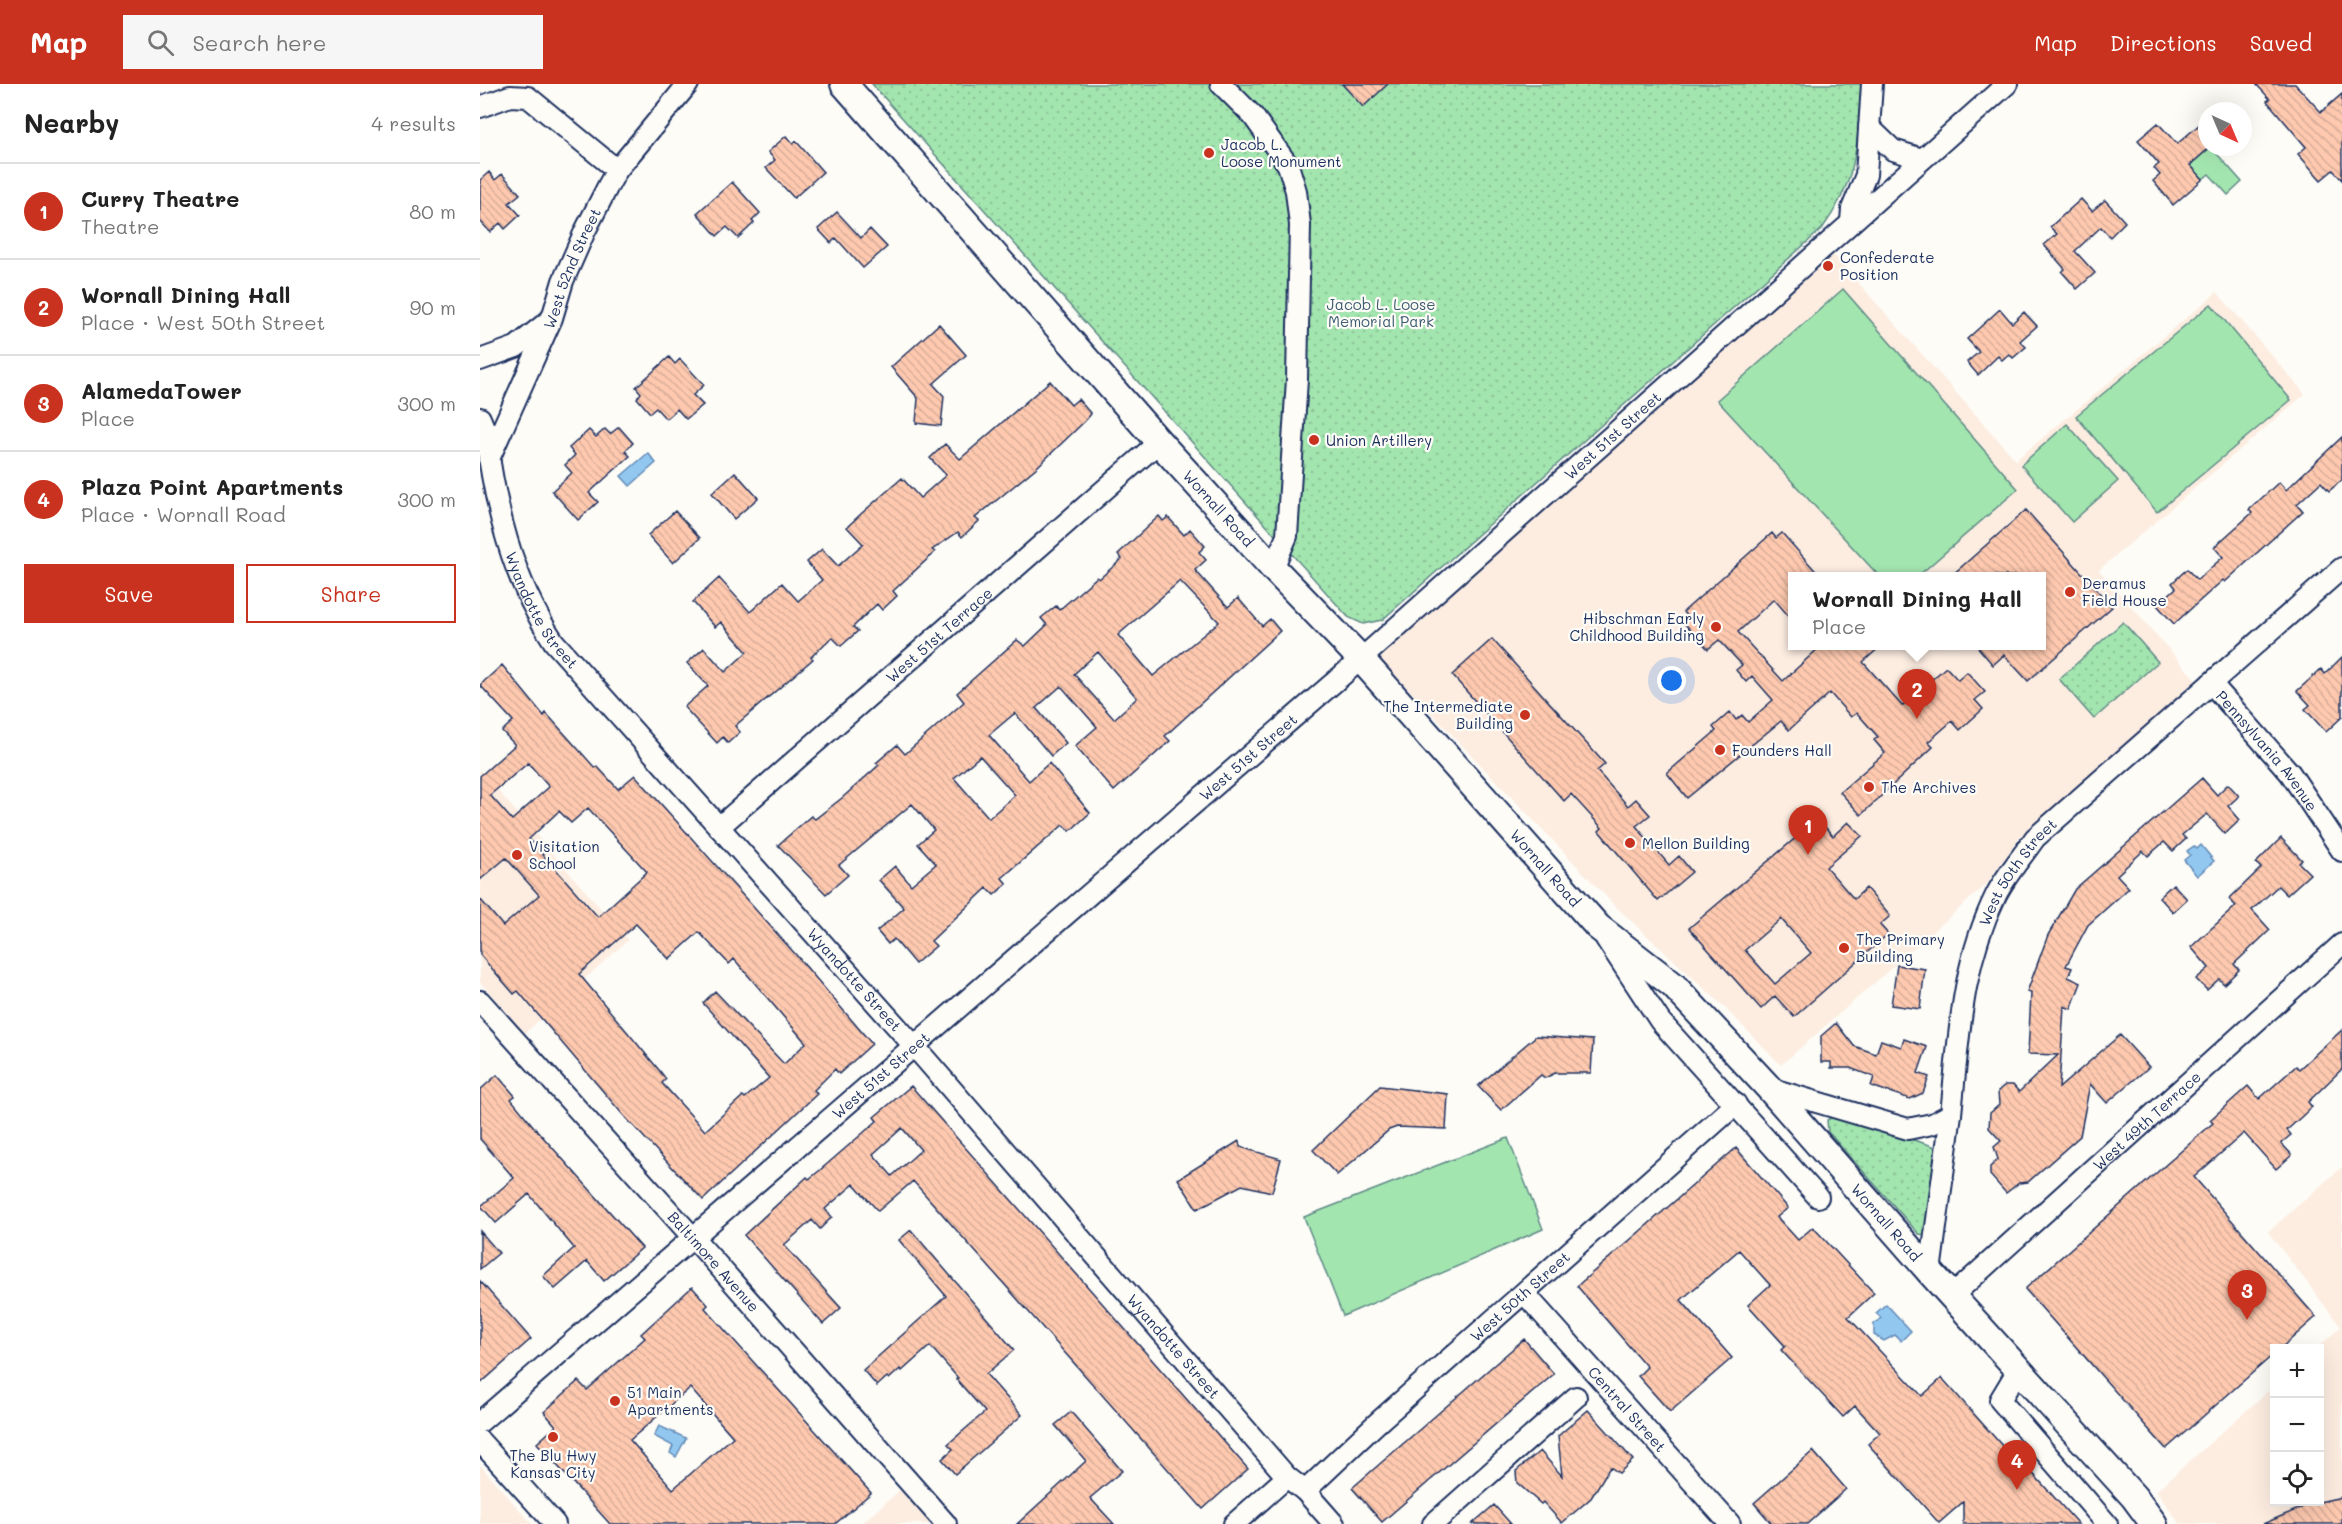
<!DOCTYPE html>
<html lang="en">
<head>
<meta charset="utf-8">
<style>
	:root { --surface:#fff; --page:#f6f6f6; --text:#222; --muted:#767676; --line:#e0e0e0; --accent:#c8321e }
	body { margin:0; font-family:Mali,sans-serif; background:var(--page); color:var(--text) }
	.controls { position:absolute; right:18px; bottom:18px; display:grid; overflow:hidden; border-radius:0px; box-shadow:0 6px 24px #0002 }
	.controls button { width:54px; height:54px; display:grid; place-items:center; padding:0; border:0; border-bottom:2px solid var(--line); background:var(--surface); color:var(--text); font:30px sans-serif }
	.compass { position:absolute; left:1718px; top:18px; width:54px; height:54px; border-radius:50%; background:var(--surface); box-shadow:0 6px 24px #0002; rotate:136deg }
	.you { position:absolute; left:1192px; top:597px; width:21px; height:21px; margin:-15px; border:4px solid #fff; border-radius:50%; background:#1a73e8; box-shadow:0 0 0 9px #1a73e833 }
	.badge { display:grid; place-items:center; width:39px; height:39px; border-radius:50%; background:var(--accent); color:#fff; font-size:20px; font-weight:700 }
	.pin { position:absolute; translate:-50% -50px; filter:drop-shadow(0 2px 3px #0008) }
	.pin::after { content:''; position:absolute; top:32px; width:21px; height:18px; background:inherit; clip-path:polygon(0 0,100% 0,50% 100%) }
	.popup { position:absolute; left:1308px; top:488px; width:258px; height:78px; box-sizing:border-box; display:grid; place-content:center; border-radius:0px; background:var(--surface); filter:drop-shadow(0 2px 4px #0005); font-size:20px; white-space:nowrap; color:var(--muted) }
	.popup b { font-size:22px; color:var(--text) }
	.popup::after { content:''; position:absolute; left:50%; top:100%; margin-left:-12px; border:12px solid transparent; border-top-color:var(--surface) }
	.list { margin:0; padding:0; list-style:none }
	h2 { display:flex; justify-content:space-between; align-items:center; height:78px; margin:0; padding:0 24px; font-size:26px }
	h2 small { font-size:20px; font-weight:400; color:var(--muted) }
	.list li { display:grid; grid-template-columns:39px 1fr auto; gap:18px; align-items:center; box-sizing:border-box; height:96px; padding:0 24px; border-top:2px solid var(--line) }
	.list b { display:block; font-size:22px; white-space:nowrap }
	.list p { margin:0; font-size:20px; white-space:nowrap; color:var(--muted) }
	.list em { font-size:20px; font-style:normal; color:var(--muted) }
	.actions { display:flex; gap:12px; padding:18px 24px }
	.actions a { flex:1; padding:14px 0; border:2px solid var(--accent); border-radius:0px; text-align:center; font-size:21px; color:var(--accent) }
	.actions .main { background:var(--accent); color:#fff }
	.icon { flex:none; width:33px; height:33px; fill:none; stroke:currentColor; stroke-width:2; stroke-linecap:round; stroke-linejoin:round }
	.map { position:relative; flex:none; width:1862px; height:1440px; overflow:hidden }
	header { display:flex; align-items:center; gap:36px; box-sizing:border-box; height:84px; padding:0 30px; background:var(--accent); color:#fff }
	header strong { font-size:28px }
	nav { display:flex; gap:33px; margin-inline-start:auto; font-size:21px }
	.search { width:420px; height:54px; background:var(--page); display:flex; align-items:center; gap:15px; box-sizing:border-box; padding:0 21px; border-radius:0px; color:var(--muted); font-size:22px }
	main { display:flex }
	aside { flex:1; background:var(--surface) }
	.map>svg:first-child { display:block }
</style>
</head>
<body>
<header>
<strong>Map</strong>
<div class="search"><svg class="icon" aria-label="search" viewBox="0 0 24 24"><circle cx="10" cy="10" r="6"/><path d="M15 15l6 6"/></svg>Search here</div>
<nav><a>Map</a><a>Directions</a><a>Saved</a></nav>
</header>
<main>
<aside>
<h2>Nearby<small>4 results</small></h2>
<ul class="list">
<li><span class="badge">1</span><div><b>Curry Theatre</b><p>Theatre</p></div><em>80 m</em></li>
<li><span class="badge">2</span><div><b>Wornall Dining Hall</b><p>Place · West 50th Street</p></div><em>90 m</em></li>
<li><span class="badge">3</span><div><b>AlamedaTower</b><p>Place</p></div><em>300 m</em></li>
<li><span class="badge">4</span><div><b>Plaza Point Apartments</b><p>Place · Wornall Road</p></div><em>300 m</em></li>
</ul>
<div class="actions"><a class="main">Save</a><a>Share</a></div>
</aside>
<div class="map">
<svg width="1862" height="1440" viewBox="0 0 1862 1440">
	<defs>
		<pattern id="grass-dots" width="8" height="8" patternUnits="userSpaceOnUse" patternTransform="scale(1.5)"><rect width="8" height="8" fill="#a3e5af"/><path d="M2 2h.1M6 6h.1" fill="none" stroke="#8cc599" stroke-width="1.8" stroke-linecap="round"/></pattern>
		<pattern id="building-back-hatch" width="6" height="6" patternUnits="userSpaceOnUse" patternTransform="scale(1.5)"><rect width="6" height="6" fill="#fec9af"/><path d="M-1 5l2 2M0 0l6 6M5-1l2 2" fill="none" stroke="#d9ad99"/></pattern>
	</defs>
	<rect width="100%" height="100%" fill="#fdfcf7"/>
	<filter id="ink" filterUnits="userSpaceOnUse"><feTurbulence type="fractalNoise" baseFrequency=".0167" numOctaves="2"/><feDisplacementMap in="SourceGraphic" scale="12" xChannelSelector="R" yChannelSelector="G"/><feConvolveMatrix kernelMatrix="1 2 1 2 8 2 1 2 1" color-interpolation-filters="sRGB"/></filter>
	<g filter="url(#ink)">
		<path fill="#fdede1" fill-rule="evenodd" d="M1351,168L1536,376L1737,208L1825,310L1619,486L1716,596L1539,754L1506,801L1301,981L1241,920L1135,822L897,572ZM1312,492H1562V562H1312Z
			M0,686L148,856L45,949L0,898Z
			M1862,1083V1440H1700L1676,1407L1794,1302V1418H1840V1264H1837L1861,1243L1788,1148Z
			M0,1381L52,1440H0Z
			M420,1406L451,1440H381Z"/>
		<path fill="url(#grass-dots)" stroke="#5f8a86" stroke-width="1.5" d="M392,0H1381C1377,60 1379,94 1342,145L902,536L883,540L868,533Z
			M1643,538L1678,578L1614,635L1579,595Z
			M1355,1032L1453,1062L1459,1069L1446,1151L1439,1150L1348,1048L1347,1036Z"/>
		<path fill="#a3e5af" stroke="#5f8a86" stroke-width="1.5" d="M1731,63L1762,98L1748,111L1729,90L1723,95L1710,81Z
			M1363,205L1538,405L1438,492H1399L1237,316Z
			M1731,220L1811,316L1677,428L1596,332Z
			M1587,340L1638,397L1592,438L1541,381Z
			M1028,1054L1063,1145L863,1232L824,1133Z"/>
		<path fill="#92c7f0" stroke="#628ab6" stroke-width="1.5" d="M168,369L176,379L150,402L141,392Z
			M1721,761L1734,777L1717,792L1704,776L1710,771L1707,767L1714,762L1717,765Z
			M1406,1220L1431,1247L1421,1257L1415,1251L1404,1257L1394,1251V1240L1401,1234L1396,1229Z
			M179,1342L206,1354L196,1373L190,1369L193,1362L174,1352Z"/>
		<path fill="url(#building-back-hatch)" stroke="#1b2f5e" stroke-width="1.5" fill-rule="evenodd" d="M862,0H908L883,23Z
			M1776,0H1815L1841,28L1862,10V96L1853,86L1841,96L1818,70L1826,63L1787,17L1790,15Z
			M1727,34V66L1710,81L1723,95L1693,121L1673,97L1680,91L1674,84L1679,80L1658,56L1678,39L1697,60Z
			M306,52L313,60L316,57L343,88L314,114L286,84L295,76L288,68Z
			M9,88L15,96L22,90L40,110L29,119L40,131L25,145L20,139L10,148L0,137V96Z
			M252,98L280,129L272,137L274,139L258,154L247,143L237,152L217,129Z
			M1601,115L1612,127L1625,116L1645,138L1630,153L1621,143L1595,167L1615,189L1597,205L1582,188L1585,185L1564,161L1577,150L1570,143Z
			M357,128L381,154L390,145L407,163L383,184L356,154L351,159L338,145Z
			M1520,225L1532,239L1544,228L1557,242L1540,257L1546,263L1533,274L1529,270L1522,276L1518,272L1498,291L1487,278L1499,268L1487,255Z
			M459,240L486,271L453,300L464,312L461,342L436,339L438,314L411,283Z
			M189,273L195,280L200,275L224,301L213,311L223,321L206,335L197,325L186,335L176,324L170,329L157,314L161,309L156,303Z
			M570,297L591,321L598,315L611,330L605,337L557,383L495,434L499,437L482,453L478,448L452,466L455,468L413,507L417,512L402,526L397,520L373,543L378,547L361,562L352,553L331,573L333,575L255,642L260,648L248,659L243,653L237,659L204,623L228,602L207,579L224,564L245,588L267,568L241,538L235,543L213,518L239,494L270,528L302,499L318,517L342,496L327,478L342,465L358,482L383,460L367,443L382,429L422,394L440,414L466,391L450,374L465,360L480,375Z
			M139,343L153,359L145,367L150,372L109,409L118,418L98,436L72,407L92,389L85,381L95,371L89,364L109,346L116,353L125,345L130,350Z
			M1862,353V396L1849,407L1841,398L1817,420L1823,427L1745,498L1743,496L1694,540L1677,521L1696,504L1692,499L1707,485L1717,496L1743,473L1734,463L1772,429L1769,426L1799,398L1806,406Z
			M255,388L278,414L254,435L232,409Z
			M1546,426L1632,523L1548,597L1524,571L1513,581L1496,561H1562V492H1471Z
			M195,427L220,454L193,479L168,451Z
			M679,432L683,437L688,433L704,451L710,445L725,462L719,468L726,476L715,486L748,523L758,514L782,542L790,535L800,547L685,652L690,657L634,707L595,662L617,643L581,602L556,624L586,659L571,672L535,629L509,651L549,697L569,679L610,729L590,747L583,741L522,794L527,800L514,811L507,804L451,857L456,862L435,880L414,855L408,860L397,847L424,824L399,796L415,782L431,801L456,780L438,760L454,746L432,720L359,781L368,791L346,810L298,761L331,732L335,735L362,714L399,681L396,679L417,661L425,670L484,618L477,609L537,556L545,562L567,541L561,534L576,522L579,526L617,493L619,495L642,475L638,470ZM700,497L739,538L673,592L638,551ZM618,568L657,614L634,635L594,590ZM500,672L535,711L509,734L474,694Z
			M1292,449L1296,454L1302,449L1340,492H1312V536L1294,515L1258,548L1303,597L1342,561H1402L1383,578L1422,622L1466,583L1478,596L1487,588L1505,608L1495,616L1503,625L1480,646L1472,637L1448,658L1453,663L1381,731L1360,708L1405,669L1394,656L1398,653L1377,629L1371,633L1350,609L1309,646L1301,637L1207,714L1187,689L1236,647L1233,643L1250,628L1256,636L1262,631L1268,638L1293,616L1272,592L1266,598L1256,586L1262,581L1239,556L1228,565L1204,539L1209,535L1203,528Z
			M1012,555L1125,680L1117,687L1148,722L1156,715L1170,731L1156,742L1189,781L1199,772L1212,788L1178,817L1119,747L1122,744L1091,710L1084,717L972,591Z
			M1862,573V633L1846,648L1825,625L1830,621L1817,607L1841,585L1845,590Z
			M22,581L64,632L66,629L115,684L117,682L138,705L155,691L317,872L392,960L359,990L355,985L334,1006L337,1010L223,1116L144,1032L38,907L34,910L0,871V815L23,842L59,811L26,774L0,796V692L35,661L22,647L33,637L0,601ZM48,679L69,703L32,736L10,711ZM108,724L167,788L118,833L49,755L79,727L91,739ZM156,840L189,875L219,848L249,880L254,875L326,959L304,980L235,907L223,919L289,994L265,1014L263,1012L225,1047L182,999L186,995L179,986L99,890Z
			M1722,694L1737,711L1748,700L1759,712L1748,722L1760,736L1745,750L1727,730L1702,751L1706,755L1693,767L1684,758L1668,772L1663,767L1637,791L1649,804L1608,841L1586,882L1592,884L1588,893L1601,899L1591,925L1584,922L1579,1004L1640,951L1669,983L1627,1019L1610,1000L1600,1052L1548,1098L1539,1099L1526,1109L1510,1091V1083L1518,1075L1514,1063L1521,1057L1509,1044L1510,1029L1519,1021L1518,1007L1525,1001H1533L1539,1008L1578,971L1548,970L1551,909L1547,908L1568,851L1595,805Z
			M1338,735L1353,752L1368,738L1382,752L1346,783L1374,815L1386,804L1410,832L1400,841L1408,850L1314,933L1295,912L1281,925L1209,844ZM1301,835L1331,869L1295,900L1265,866Z
			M1801,754L1822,776L1819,779L1830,790L1807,811L1798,802L1772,826L1790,846L1754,880L1759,886L1744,900L1739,895L1727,906L1716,895L1729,884L1711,863L1756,822L1749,815L1781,784L1776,779Z
			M1693,800L1707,815L1693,828L1679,813Z
			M1417,881L1445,885L1440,925L1411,921Z
			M1356,939L1374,962L1396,970L1401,956L1421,963L1424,955L1447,963L1438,989L1449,993L1443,1009L1430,1015L1391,1002L1394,993L1370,984H1351V978H1341V952Z
			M1862,946V985L1828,1018L1832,1023L1807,1046L1811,1051L1801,1059L1812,1071L1796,1085L1764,1049L1714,1093L1836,1233L1801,1264H1794V1270L1686,1365L1545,1205L1733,1039L1730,1036L1768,1002L1779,1015L1816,982L1819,985Z
			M1056,952L1113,956L1111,989H1075L1065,994L1061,991L1021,1026L998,1002Z
			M17,991L35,1012L31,1015L54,1043L162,1164L124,1197L107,1177L75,1205L63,1192L94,1164L49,1110L16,1139L1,1122L34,1094L0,1055V1006Z
			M431,1002L768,1385L723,1425L433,1097L398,1127L374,1100L345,1125L352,1133L340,1145L332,1136L304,1161L361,1224L343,1240L264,1151L327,1093L329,1095L339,1087L397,1037L394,1033ZM422,1044L441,1066L412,1092L393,1070Z
			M900,1002L968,1010L966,1045L917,1043L909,1046L857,1091L833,1066Z
			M759,1057L760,1063L801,1075L792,1108L762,1101L717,1125L698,1095Z
			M1256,1064L1308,1124L1297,1133L1318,1156L1333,1143L1394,1209L1368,1233L1442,1312L1462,1294L1541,1383L1548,1384L1598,1440H1483V1418L1459,1439L1388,1360L1400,1349L1375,1322L1363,1333L1301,1266L1305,1262L1268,1221L1290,1201L1259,1166L1201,1216L1252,1274L1190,1328L1158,1292L1167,1283L1097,1202Z
			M431,1146L534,1266L506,1290L542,1331L475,1390L462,1375L473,1365L468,1360L505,1328L476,1295L478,1294L450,1262L422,1287L420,1285L409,1295L407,1293L397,1302L383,1286L466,1212L419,1156Z
			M0,1147L19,1169L0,1185Z
			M0,1197L51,1255L0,1300Z
			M212,1203L228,1221L225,1224L391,1409L355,1440H130L57,1359L76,1342L64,1328L98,1297L107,1306L165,1254L161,1250ZM210,1304L253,1353L193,1405L150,1356Z
			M1044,1255L1074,1290L902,1438L872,1404Z
			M1108,1326L1153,1376L1139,1389L1130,1383L1111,1414L1082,1439L1063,1418L1061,1420L1037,1399L1036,1387L1060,1367L1082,1392L1078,1352Z
			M591,1328L642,1387L610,1414L634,1440H537L606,1377L575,1341Z
			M1333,1367L1366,1405L1327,1440H1292L1274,1419Z
			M1862,1413V1440H1783L1830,1420Z
			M1014,1421L1031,1440H992Z"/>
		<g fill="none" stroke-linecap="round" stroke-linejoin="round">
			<g stroke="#1b2f5e" stroke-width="24">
				<g id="minor">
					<path d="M741,0L773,32L808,81L816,107L820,141L817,295L807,452L793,484"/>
					<path d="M0,23L30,12L48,13L137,86"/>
					<path d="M1389,43L1413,66L1442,75"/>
					<path d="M1371,137L1372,125L1386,91L1392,0"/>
					<path d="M0,276L36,263L70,236"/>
					<path id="s1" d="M0,334L5,346C15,421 31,494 74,558L435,963L807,1393L825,1407L854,1440"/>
					<path id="s2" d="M9,375L72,234L83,197L105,147L128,102L137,86L208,0"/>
					<path id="s3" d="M1731,599L1810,689L1862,767"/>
					<path id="s4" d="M239,743L679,358"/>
					<path d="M1126,855L1180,937L1338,1113"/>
					<path id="s5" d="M0,917L235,1178L466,1440"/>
					<path id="s6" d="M1289,1004L1428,1045L1452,1040L1471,1030C1479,953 1481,882 1516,811C1526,791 1542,773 1555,754L1862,484"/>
					<path d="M1450,1188L1471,1030"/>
					<path id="s7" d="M1045,1210L1250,1440"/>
					<path id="s8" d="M1472,1212L1862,860"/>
					<path d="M1538,1286L1520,1316L1627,1440"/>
					<path id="s9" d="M0,1338L881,575L1527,0"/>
					<path d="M0,1357L75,1440"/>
					<path id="s10" d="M825,1407L896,1340L1256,1020"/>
					<path d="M754,1440L807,1393"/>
					<path d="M953,1440L1096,1313"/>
				</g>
			</g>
			<g stroke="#1b2f5e" stroke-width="30">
				<g id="major">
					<path id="s11" d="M364,0L679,358L793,484L881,575L1118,843L1193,901L1289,1004L1450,1188L1654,1413L1674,1440"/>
				</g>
			</g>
			<use href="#minor" stroke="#fdfcf7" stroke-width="20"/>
			<use href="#major" stroke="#fdfcf7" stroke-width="26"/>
		</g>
	</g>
	<g fill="#c8321e" stroke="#fdfcf7" stroke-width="2">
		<circle cx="729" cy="69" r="6"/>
		<circle cx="1348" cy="182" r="6"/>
		<circle cx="834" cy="356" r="6"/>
		<circle cx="1590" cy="508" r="6"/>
		<circle cx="1236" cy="543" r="6"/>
		<circle cx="1045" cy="631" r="6"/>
		<circle cx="1240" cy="666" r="6"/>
		<circle cx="1389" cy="703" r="6"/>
		<circle cx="1150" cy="759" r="6"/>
		<circle cx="37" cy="771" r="6"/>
		<circle cx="1364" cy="864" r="6"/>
		<circle cx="135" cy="1317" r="6"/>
		<circle cx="73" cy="1353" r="6"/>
	</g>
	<g text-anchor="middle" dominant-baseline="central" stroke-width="4.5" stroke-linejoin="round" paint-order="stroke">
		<g font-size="15" fill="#1b2f5e" stroke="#fdfcf7" text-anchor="start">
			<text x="741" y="60">Jacob L.<tspan x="741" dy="17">Loose Monument</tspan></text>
			<text x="1360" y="173">Confederate<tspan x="1360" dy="17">Position</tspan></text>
			<text x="846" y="356">Union Artillery</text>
			<text x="1602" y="499">Deramus<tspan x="1602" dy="17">Field House</tspan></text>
			<text x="1224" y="534" text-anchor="end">Hibschman Early<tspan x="1224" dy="17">Childhood Building</tspan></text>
			<text x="1033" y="622" text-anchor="end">The Intermediate<tspan x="1033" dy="17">Building</tspan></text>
			<text x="1252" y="666">Founders Hall</text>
			<text x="1401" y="703">The Archives</text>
			<text x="1162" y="759">Mellon Building</text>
			<text x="49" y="762">Visitation<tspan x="49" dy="17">School</tspan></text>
			<text x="1376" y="855">The Primary<tspan x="1376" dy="17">Building</tspan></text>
			<text x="147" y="1308">51 Main<tspan x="147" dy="17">Apartments</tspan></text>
			<text x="73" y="1371" text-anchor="middle">The Blu Hwy<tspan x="73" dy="17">Kansas City</tspan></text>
		</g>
		<g font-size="15" fill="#1b2f5e" stroke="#fdfcf7">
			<text stroke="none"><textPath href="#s2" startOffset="208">West 52nd Street</textPath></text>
			<text stroke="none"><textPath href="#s9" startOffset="1502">West 51st Street</textPath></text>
			<text stroke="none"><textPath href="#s11" startOffset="566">Wornall Road</textPath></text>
			<text stroke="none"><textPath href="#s1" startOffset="204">Wyandotte Street</textPath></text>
			<text stroke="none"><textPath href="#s4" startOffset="292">West 51st Terrace</textPath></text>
			<text stroke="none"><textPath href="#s3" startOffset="88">Pennsylvania Avenue</textPath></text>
			<text stroke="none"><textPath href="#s9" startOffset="1016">West 51st Street</textPath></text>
			<text stroke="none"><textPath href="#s11" startOffset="1052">Wornall Road</textPath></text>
			<text stroke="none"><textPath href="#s6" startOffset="447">West 50th Street</textPath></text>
			<text stroke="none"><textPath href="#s1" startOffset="690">Wyandotte Street</textPath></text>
			<text stroke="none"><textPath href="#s9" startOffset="530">West 51st Street</textPath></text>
			<text stroke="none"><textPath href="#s8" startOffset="262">West 49th Terrace</textPath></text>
			<text stroke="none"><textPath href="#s11" startOffset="1545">Wornall Road</textPath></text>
			<text stroke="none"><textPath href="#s5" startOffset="350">Baltimore Avenue</textPath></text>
			<text stroke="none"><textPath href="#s10" startOffset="290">West 50th Street</textPath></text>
			<text stroke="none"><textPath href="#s1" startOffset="1176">Wyandotte Street</textPath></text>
			<text stroke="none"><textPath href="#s7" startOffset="154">Central Street</textPath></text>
		</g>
		<g font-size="15" fill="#3d5c72" stroke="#fdfcf7">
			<text x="901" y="220">Jacob L. Loose<tspan x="901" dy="17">Memorial Park</tspan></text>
		</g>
	</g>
</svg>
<div class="controls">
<button>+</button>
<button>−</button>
<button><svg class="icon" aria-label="locate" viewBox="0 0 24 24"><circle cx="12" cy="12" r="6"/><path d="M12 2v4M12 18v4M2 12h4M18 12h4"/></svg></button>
</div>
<svg class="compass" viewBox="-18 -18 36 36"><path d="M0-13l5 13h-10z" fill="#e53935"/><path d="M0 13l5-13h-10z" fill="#767676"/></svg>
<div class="you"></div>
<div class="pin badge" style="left:1328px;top:771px">1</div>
<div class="pin badge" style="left:1437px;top:635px">2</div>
<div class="popup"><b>Wornall Dining Hall</b>Place</div>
<div class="pin badge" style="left:1767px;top:1236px">3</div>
<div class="pin badge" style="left:1537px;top:1406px">4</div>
</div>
</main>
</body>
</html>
